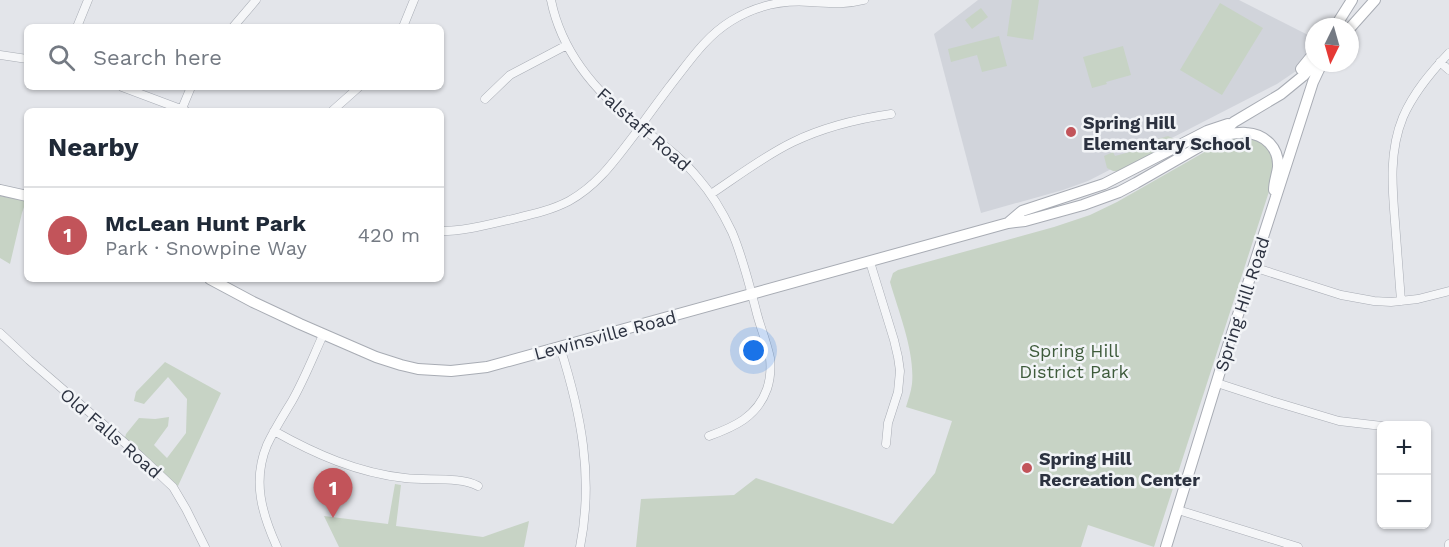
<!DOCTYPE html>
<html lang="en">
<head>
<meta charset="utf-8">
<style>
	:root { --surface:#fff; --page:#f6f6f7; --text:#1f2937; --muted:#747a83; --line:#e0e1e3; --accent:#c2545a }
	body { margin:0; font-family:"Work Sans",sans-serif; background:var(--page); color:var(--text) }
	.controls { position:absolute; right:18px; bottom:18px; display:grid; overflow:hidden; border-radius:9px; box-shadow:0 2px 4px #0004 }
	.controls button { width:54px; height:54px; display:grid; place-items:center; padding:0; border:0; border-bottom:2px solid var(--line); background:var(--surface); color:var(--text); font:30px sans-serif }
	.compass { position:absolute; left:1305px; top:18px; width:54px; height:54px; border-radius:50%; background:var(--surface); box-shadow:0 2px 4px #0004; rotate:185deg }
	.you { position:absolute; left:754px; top:351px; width:21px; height:21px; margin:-15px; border:4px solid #fff; border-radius:50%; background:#1a73e8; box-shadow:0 0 0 9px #1a73e833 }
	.badge { display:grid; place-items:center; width:39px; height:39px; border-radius:50%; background:var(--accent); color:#fff; font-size:20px; font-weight:700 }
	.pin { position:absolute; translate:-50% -50px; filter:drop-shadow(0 2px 3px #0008) }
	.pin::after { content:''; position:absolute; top:32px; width:21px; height:18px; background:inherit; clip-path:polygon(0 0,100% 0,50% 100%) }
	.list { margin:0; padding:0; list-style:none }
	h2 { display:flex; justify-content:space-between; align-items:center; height:78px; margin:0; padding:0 24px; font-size:26px }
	h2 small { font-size:20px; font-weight:400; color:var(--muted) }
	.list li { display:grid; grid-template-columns:39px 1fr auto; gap:18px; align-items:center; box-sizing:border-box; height:96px; padding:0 24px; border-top:2px solid var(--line) }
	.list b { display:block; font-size:22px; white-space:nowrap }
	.list p { margin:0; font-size:20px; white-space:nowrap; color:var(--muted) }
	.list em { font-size:20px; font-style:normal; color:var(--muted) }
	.icon { flex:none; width:33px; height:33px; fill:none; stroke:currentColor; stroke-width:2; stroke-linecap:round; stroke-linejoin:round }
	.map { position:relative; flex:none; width:1449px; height:547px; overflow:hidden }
	.search { position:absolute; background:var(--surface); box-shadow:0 2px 4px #0004; left:24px; top:24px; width:420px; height:66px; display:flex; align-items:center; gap:15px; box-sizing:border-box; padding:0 21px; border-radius:9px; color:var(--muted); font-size:22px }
	.panel { position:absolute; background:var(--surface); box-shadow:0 2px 4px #0004; left:24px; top:108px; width:420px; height:174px; border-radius:9px }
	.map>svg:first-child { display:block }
</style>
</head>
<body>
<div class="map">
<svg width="1449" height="547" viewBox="0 0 1449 547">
	<rect width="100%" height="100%" fill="#e3e5ea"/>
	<path fill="#d1d4db" d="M978,0H1239L1314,38V56L1299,69L1277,84L1088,181L1063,190L981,213L934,34Z"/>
	<path fill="#c7d3c5" d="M1012,0H1039L1033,40L1007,36Z
		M1220,3L1263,28L1222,95L1180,70Z
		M981,8L988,17L972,29L965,20Z
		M999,36L1007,66L982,72L977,55L951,62L948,49Z
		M1123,46L1131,75L1106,82L1107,84L1092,88L1083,57Z
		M1168,136L1174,139L1173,143L1122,172L1113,171L1107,168L1104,156L1113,152L1115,156L1155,145L1154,140Z
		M1256,137L1273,153L1275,173L1154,547L1088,525L1081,547H636L641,499L734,495L756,478L855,511L893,524L935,473L952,421L906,407C908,400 911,392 912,384C915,352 899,313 890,282L893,273L898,270L1054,227L1090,215L1117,202L1222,142L1236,138Z
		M0,196L26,201L22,213L10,264L0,258Z
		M165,362L221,393L178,486L125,438L126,434L139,418L155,419L169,417L168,426L154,445L167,458L186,433L187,399L168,377L144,404L134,401L136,392Z
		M395,484L401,485L396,526L483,537L529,521L524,547H339L324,516L388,524Z"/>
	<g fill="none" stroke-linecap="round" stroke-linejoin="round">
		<g stroke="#a8acb4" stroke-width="9">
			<path id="minor" d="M551,0C562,54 598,95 641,127C661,143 682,158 698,178C712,194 723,213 732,232C743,258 750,287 757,314C761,329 767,343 770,358C771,368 770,380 767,389C757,417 734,427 709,436
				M77,27L88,0
				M233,27L256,0
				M403,27L414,0
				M0,55L27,59
				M1440,62L1449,70
				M122,87L186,111
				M485,99L510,75L567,45
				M181,111L191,87
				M332,111L359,87
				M711,194C738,176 764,156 793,142C824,127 857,119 891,114
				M441,231C464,231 486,225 508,220C529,215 550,211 569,201C598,185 615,160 635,134C646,118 658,102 670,86C689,62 705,37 731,21C755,6 783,0 810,2C829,3 845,5 864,0
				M870,262L894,340L898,357L900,371L898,392L888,423L886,444
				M1253,267L1341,295L1374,301L1391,302L1418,299L1449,291
				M1401,301C1399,275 1397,248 1395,222C1392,186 1389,151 1403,117C1414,92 1431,72 1449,53
				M0,333L29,360L140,456L173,487L186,509L205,547
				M560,347C581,413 594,478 580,547
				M1217,383L1272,401L1339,421L1382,426
				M274,431C315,454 358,473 405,478C427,481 460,476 478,486
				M1178,510L1298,547
				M277,547C262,514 252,481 267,445C274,430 283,416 292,401C304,380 313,357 323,335
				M1449,547V544"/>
		</g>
		<g stroke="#a8acb4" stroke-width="12">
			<path id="secondary" d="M1335,27L1352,0
				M1350,28L1375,0
				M1301,69L1314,53
				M1218,136C1227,135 1237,132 1246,133C1265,134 1279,148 1278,167C1277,175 1274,182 1274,190
				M0,190L27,196
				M1009,222L1022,211L1104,184L1207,131L1228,124
				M210,279L253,302L300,324L376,357L401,365L418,369L451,371L487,367L1008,223L1025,221L1083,205L1119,192L1136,183L1218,136L1234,122L1281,94L1303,76L1315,63
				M1166,547L1225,355L1313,82L1322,63"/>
		</g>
		<use href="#minor" stroke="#f5f6f8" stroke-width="8"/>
		<use href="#secondary" stroke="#fff" stroke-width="10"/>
	</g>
	<g fill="#c2545a" stroke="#f2f4f7" stroke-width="2">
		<circle cx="1071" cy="132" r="6"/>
		<circle cx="1027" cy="468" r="6"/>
	</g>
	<g text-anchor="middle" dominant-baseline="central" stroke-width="5" stroke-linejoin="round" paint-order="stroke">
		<g font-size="18" font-weight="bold" fill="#2c3240" stroke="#f2f4f7" text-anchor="start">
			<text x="1083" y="122">Spring Hill<tspan x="1083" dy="21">Elementary School</tspan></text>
			<text x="1039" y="458">Spring Hill<tspan x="1039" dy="21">Recreation Center</tspan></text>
		</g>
		<g font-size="18" fill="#2c3240" stroke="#f2f4f7">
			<text transform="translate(644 129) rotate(41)">Falstaff Road</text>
			<text transform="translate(1242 304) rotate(-72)">Spring Hill Road</text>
			<text transform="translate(605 335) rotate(-15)">Lewinsville Road</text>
			<text transform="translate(111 433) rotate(41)">Old Falls Road</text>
		</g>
		<g font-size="18" fill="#3e5b3b" stroke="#f2f4f7">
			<text x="1074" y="350">Spring Hill<tspan x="1074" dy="21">District Park</tspan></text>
		</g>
	</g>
</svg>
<div class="controls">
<button>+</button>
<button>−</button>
</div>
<svg class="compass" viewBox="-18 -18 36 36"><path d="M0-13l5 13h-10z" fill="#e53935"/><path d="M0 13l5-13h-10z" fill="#747a83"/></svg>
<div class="you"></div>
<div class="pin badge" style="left:333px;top:518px">1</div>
<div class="search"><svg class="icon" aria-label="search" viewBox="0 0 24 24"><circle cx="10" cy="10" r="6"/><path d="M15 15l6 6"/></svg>Search here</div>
<section class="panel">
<h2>Nearby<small></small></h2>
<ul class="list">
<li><span class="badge">1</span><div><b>McLean Hunt Park</b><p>Park · Snowpine Way</p></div><em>420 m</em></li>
</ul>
</section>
</div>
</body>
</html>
